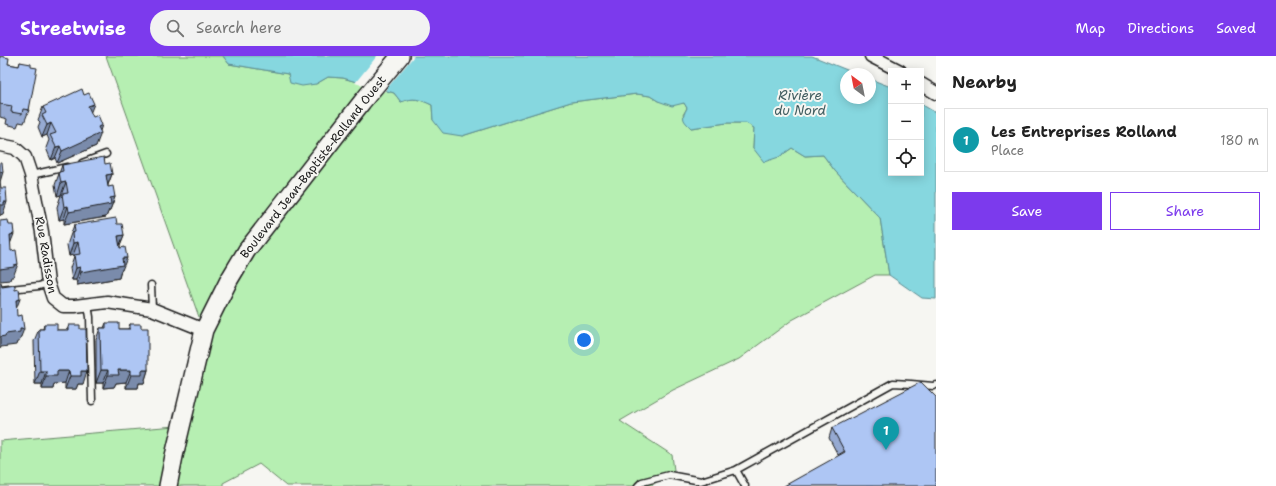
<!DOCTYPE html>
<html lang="en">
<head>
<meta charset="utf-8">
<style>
	:root { --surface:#fff; --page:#f2f2f2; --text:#222; --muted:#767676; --line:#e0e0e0; --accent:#7c3aed }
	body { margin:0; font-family:"Shantell Sans",sans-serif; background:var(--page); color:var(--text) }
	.controls { position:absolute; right:12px; top:12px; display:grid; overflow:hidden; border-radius:0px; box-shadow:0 2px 10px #0003 }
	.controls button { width:36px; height:36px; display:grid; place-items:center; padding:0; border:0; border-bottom:1px solid var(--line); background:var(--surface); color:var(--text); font:20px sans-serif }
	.compass { position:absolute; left:840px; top:12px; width:36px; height:36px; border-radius:50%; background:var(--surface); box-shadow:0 2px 10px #0003; rotate:328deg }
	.you { position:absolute; left:584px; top:284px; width:14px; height:14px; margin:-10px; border:3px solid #fff; border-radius:50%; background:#1a73e8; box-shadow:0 0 0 6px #1a73e833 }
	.badge { display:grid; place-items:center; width:26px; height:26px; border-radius:50%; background:var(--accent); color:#fff; font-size:13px; font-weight:700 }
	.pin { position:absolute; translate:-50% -33px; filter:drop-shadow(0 1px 2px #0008) }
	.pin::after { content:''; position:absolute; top:21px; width:14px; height:12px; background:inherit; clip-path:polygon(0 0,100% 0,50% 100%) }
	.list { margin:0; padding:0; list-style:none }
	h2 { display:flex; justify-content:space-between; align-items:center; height:52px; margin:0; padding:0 16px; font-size:17px }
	h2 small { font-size:13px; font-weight:400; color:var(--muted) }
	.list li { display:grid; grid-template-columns:26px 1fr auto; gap:12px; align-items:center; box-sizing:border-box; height:64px; margin:0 8px 8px; padding:0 8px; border:1px solid var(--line); border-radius:0px }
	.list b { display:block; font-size:15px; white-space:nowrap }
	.list p { margin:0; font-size:13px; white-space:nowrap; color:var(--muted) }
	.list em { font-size:13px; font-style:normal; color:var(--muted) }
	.actions { display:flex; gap:8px; padding:12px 16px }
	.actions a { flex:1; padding:9px 0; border:1px solid var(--accent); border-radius:0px; text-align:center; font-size:14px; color:var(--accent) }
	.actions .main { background:var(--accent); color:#fff }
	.icon { flex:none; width:22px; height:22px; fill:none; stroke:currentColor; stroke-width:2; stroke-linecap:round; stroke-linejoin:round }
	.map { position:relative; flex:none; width:936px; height:430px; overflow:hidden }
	header { display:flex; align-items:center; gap:24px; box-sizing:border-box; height:56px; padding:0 20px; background:var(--accent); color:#fff }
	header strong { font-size:19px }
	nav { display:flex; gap:22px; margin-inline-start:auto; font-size:14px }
	.search { width:280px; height:36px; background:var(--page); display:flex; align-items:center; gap:10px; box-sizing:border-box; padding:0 14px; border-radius:22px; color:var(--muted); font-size:15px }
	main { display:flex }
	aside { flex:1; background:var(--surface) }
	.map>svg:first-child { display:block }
</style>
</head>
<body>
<header>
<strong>Streetwise</strong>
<div class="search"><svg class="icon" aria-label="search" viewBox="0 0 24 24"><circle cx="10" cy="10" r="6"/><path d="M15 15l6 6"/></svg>Search here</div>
<nav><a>Map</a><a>Directions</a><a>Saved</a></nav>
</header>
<main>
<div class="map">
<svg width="936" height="430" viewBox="0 0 936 430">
	<rect width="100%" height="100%" fill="#f6f6f2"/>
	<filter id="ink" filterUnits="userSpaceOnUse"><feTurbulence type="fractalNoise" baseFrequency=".025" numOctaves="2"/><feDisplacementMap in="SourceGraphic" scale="8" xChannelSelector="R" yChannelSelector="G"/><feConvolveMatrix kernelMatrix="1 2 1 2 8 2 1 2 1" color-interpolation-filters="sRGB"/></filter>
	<g filter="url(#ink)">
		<path fill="#b6efb2" stroke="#698667" d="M106,0H223L229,8L288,18L316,28L328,21L343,22L394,37L401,46C414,41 419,43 432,49L433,64L462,80L571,46L637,38L650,40L658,45L684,47L687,52L683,59L691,72L727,67H746L754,72L753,92L779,101L792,92L805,100L823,99L835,115L880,162L889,219H875L792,264L739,303L673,334L620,365L672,399L674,414L651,430H286L259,408L223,427V430H0V385L175,370L204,275Z"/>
		<path fill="#86d7df" stroke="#5c8c91" d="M223,0H812L857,18H846V42H870V23L891,31V117H921V48L936,57V243L922,242L889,219L880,162L835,115L823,99L805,100L792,92L779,101L764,106L753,92L754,72L746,67H727L691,72C683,64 681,63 687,52L684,47L672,50L658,45L650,40L637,38L571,46L462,80L443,77L433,64L432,49C419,43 414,41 401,46L394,37L343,22L328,21L316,28L302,30L290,27L288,18L229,8Z"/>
		<path fill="#f6f6f2" d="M377,0H414L384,36L355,27Z"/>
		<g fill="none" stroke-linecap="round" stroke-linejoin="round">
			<g stroke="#1c1c1c" stroke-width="9">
				<path id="lane" d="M82,107L106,98
					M31,119L67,111
					M151,229L152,253
					M0,234L39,230L48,227
					M88,249L90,261L92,345
					M736,414L893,327L911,328L933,330L936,329
					M638,430L642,426L669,419L701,425L736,414L745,430"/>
			</g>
			<g stroke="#1c1c1c" stroke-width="15">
				<path id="street" d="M871,0L900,15
					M921,28L936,37
					M0,89L15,92L25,101L31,119L42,176L48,227L53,242L63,250H75L107,246L152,253L204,274"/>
			</g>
			<g stroke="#1c1c1c" stroke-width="20">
				<path id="secondary" d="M168,430L174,400L204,274L229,224L247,194L362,46L400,0"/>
			</g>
			<use href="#lane" stroke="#f6f6f2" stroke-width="6"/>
			<use href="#street" stroke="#f6f6f2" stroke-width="12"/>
			<use href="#secondary" stroke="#f6f6f2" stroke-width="17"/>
		</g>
		<path fill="#96aad2" stroke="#1c1c1c" d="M0,0L8,8L19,10L20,6L31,11L29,54L24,67L19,66L17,71L6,68L7,63L0,61Z
			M43,51L100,75L96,90L57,107L55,102L51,104L46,92L49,84L47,79L42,81L38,71L40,66L38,64Z
			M105,108L112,118L108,129V131L115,141L110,154H109L106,161L64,168V163L59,164L57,151L61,139L57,140L55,129L62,109Z
			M117,168L124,179L120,189L122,214H121L119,222L77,229L76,224H72L70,212L74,200L73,199L69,200L67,189L74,169Z
			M106,267L119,273H128L130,268L141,272L148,314L144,327H139L138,332H126V326L116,327L114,331L103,332V327H96V284L100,272H104Z
			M44,268L57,274H67L69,269L83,328H78L76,333H65V327L54,328L53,333H42V328H35L34,285L39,273H43Z
			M936,341L838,399L829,382L832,372Z"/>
		<path fill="#7a8bab" stroke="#1c1c1c" d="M94,48L89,60L88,50Z
			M51,67L47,79L42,81L47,69Z
			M102,69L99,78L101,77L96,90L57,107L62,95L98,71Z
			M60,90L55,102L51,104L56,91Z
			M0,116H3L0,126Z
			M112,118L107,131L106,119Z
			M66,126L61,139L57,140L61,127Z
			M115,141L110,154H109L106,161L64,168L69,156L110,142Z
			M4,146H7L3,158L0,159V160V149Z
			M68,150L64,163L59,164L64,151Z
			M14,178L9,191L10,179Z
			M124,179L119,191L118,180Z
			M78,186L73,199L69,200L73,187Z
			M122,202H127L122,214H121L119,222L77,229L81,216Z
			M18,208L13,221H11L10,224L0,225V213L14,209Z
			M80,211L76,224H72L76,212Z
			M20,243L15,256L16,244Z
			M20,273H24L19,286H17L16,289L1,291L0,293V281L6,278Z
			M101,314H108L103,327H96Z
			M118,314H131L126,326L116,327L114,331L103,332L108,319Z
			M142,314H148L144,327H139L138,332H126L131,319Z
			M40,315H46L42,328H35Z
			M57,315H69L65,327L54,328L53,333H42L46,320Z
			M81,315H87L83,328H78L76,333H65L70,320Z"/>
		<path fill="#aec6f4" stroke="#1c1c1c" d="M0,0L9,2L8,8L19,10L20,6L31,8V11L37,12L29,54L23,53L22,58L11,56L12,50L0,48Z
			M82,33L84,39L89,37L94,48L88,50L93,61L98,59L102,69L98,71L101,77L62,95L60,90L56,91L50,79L56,77L51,67L47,69L42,59L46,57L43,51Z
			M104,101L105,108L110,107L112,118L106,119L108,131L113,130L115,141L110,142L111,148L69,156L68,150L64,151L62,138L68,137L66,126L61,127L59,116L63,115L62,109Z
			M0,106H2L3,116H0Z
			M0,126L1,132H6L7,146H4V149H0Z
			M116,162L117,168H122L124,179L118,180L120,192L125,191L127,202H122L123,209L81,216L80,211L76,212L74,199L80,198L78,186L73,187L72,177L75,176L74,169Z
			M8,164L9,169H13L14,178L10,179L11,195L16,194L18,208L14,209V211L0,213V165Z
			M0,226H1L2,231L15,229V234L19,233L20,243L16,244L17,260L22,259L24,273H20V276L6,278L5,280L0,281Z
			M106,267H119V273H130V268H141V272H148V314H142V319H131V314H118L119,319H108V314H101L100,272H106Z
			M44,268H57V274H69V269H80V273H86L87,315H81V320H70L69,315H57V320H46V315H40L39,273H44Z
			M921,326L936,341V430H784L845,396L832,372Z"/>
	</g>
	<g text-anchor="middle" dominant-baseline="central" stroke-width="4" stroke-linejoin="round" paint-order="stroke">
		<g font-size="12" fill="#1c1c1c" stroke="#f6f6f2">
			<text transform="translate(313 111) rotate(-52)">Boulevard Jean-Baptiste-Rolland Ouest</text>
			<text transform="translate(46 199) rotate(80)">Rue Radisson</text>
		</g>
		<g font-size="13" font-style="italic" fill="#415d60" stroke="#f6f6f2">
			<text x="800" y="39">Rivière<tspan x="800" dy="15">du Nord</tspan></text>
		</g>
	</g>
</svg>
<div class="controls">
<button>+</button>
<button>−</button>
<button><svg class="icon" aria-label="locate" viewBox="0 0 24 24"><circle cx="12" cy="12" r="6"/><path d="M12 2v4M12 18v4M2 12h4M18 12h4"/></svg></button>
</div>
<svg class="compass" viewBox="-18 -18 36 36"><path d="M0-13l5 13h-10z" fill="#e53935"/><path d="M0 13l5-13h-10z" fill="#767676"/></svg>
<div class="you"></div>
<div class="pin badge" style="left:886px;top:394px;background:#0f9aa8">1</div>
</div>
<aside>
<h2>Nearby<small></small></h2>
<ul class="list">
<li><span class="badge" style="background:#0f9aa8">1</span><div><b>Les Entreprises Rolland</b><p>Place</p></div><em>180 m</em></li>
</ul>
<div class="actions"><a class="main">Save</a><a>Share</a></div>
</aside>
</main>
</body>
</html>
